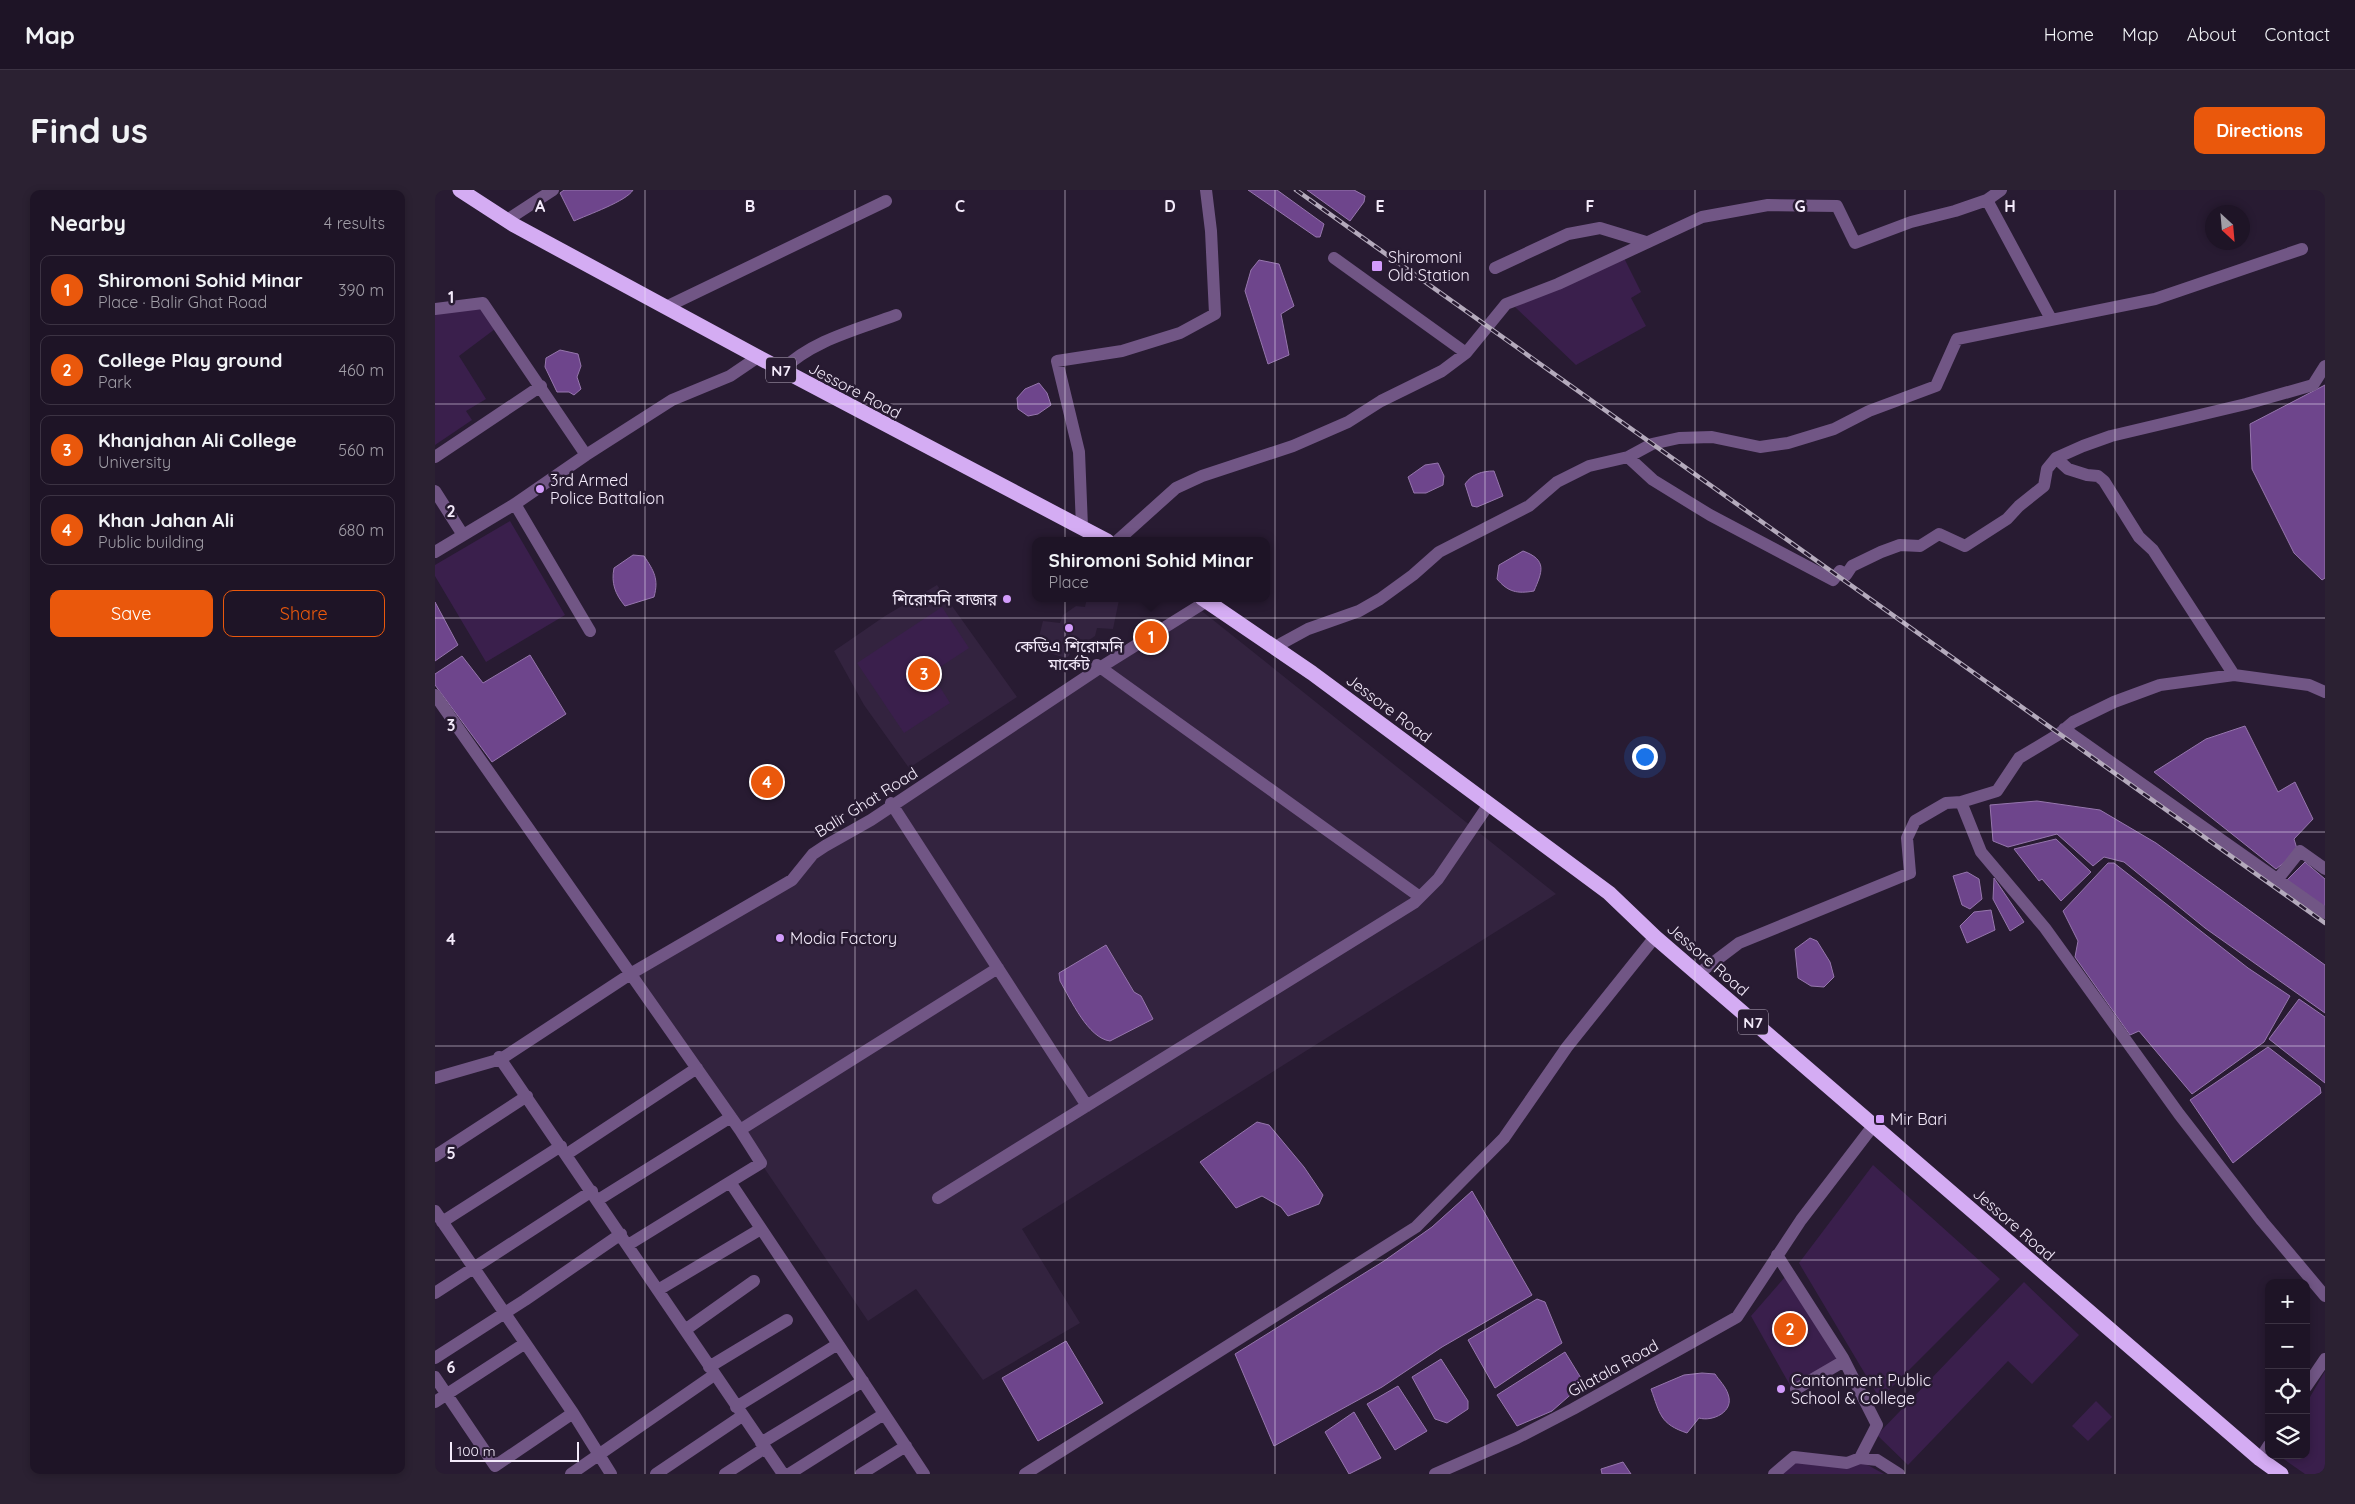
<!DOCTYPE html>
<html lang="en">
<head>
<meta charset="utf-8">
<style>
	:root { --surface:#1e1426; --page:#2b2132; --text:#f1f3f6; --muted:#a19ea7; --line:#3c3343; --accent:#ea580c }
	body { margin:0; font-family:Quicksand,"Noto Sans Bengali",sans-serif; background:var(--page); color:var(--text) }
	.controls { position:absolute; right:15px; bottom:15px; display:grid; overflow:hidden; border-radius:10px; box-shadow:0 2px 8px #0003 }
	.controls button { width:45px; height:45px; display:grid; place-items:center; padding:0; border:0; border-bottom:1px solid var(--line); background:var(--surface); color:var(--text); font:25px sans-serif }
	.compass { position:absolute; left:1770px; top:15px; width:45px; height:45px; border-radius:50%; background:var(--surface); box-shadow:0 2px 8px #0003; rotate:154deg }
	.scale { position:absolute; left:15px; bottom:12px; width:129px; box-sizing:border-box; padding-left:5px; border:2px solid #f3eafa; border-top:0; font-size:14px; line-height:18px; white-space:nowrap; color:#f3eafa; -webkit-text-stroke:4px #281b32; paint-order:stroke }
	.you { position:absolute; left:1209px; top:566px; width:18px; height:18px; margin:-12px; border:4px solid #fff; border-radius:50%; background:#1a73e8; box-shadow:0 0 0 8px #1a73e833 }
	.badge { display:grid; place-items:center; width:32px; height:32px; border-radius:50%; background:var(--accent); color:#fff; font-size:16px; font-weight:700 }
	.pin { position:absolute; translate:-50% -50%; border:2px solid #fff; box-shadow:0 1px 5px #0006 }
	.popup { position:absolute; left:597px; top:347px; width:238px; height:65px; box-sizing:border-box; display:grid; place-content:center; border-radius:10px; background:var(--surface); filter:drop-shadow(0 1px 4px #0005); font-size:16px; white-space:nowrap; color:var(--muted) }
	.popup b { font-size:19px; color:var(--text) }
	.popup::after { content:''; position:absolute; left:50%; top:100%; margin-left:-10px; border:10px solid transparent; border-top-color:var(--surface) }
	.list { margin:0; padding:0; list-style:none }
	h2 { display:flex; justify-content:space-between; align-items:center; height:65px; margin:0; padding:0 20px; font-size:21px }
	h2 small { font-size:16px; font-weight:400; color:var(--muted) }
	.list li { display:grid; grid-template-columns:32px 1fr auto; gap:15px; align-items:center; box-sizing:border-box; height:70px; margin:0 10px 10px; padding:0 10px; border:1px solid var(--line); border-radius:10px }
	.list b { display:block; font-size:19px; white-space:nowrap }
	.list p { margin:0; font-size:16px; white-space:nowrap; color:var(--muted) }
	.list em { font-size:16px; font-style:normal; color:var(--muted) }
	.actions { display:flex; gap:10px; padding:15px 20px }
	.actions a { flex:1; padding:11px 0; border:1px solid var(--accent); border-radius:10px; text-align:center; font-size:18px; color:var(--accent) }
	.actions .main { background:var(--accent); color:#fff }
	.icon { flex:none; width:28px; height:28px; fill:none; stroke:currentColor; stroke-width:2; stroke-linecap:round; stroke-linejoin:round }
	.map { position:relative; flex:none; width:1890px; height:1284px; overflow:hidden; border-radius:10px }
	header { display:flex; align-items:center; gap:30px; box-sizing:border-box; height:70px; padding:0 25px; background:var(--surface); border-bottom:1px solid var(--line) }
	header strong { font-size:24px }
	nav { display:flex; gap:28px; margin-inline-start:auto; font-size:18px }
	.intro { display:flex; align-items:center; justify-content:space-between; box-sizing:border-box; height:120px; padding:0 30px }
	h1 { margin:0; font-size:35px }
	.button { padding:12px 22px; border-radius:10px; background:var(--accent); color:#fff; font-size:18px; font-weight:700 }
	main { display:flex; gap:30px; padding:0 30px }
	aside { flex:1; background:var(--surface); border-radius:10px; box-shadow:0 2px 8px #0003 }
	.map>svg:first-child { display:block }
</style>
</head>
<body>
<header>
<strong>Map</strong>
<nav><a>Home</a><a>Map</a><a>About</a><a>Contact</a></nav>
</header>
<div class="intro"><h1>Find us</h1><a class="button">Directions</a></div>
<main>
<aside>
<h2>Nearby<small>4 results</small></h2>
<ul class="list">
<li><span class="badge">1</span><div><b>Shiromoni Sohid Minar</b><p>Place · Balir Ghat Road</p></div><em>390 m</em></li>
<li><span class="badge">2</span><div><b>College Play ground</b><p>Park</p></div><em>460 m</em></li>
<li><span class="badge">3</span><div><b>Khanjahan Ali College</b><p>University</p></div><em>560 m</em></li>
<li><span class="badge">4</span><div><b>Khan Jahan Ali</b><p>Public building</p></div><em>680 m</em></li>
</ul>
<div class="actions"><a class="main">Save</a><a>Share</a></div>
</aside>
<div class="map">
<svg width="1890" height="1284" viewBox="0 0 1890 1284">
	<rect width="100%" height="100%" fill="#281b32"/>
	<path fill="#33233f" d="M502,395L582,507L474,578L429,515L399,461L450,426Z
		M652,408L684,410L678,439L662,438L660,446L647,455L638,453L634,466L631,468L601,459L608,431L625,433L628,425L641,416L650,417Z
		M763,418L1121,704L587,1039L645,1133L548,1190L481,1099L433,1131L197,783L357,690L378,664Z"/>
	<path fill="#3a1f4c" d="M1189,68L1206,102L1196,108L1211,136L1141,175L1080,117Z
		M46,118L60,139L24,166L51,209L31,221L37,230L0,255V124Z
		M75,331L130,425L51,472L0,386V375Z
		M507,417L534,458L496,483L515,513L469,543L422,473Z
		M1438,975L1565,1089L1445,1209L1364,1073Z
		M1350,1087L1408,1169L1356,1197L1316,1126Z
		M1589,1092L1644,1145L1597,1194L1573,1171L1473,1275L1442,1245Z
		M1890,1181V1284H1870L1843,1265H1871V1214Z
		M1661,1211L1677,1227L1653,1251L1637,1236Z
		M1359,1271L1429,1273L1449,1284H1345Z"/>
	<path fill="#6e458c" stroke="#9676ad" d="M129,0H198C192,11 152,25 139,31L125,3Z
		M813,0H842L889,34L885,47H881Z
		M872,0H919L930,6L929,12L915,31Z
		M824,70L844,74L859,116L846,124L854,165L833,174L810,101L816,80Z
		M125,160L143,164L146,176L142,187L146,199L139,205L134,202H122L110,177L111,168Z
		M604,193L612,203L616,215L603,224L593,226L583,219L582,208L590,199Z
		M1890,195V388L1887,390L1859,363L1817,279L1815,234Z
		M1003,273L1009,286L1008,295L991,303H979L973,287L990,275Z
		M1059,281L1068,306L1042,317L1037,316L1030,294C1037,284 1047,281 1059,281Z
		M1088,361C1113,370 1107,382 1099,401C1082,404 1073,402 1062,389L1064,375Z
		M198,365L209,366C219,381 224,389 219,407L190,416C180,404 176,393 179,378Z
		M0,412L23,455L0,471Z
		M95,465L131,524L57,572L0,495V484L27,466L48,493Z
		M1810,536L1843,602L1860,592L1878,629L1859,649L1863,662L1841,679L1719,582L1771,549Z
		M1602,611L1665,620L1721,653L1890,775V823L1770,738L1689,672L1669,667L1658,676L1622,644L1573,657L1558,651L1555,615Z
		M1621,649L1656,682L1626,711L1607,689L1604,691L1579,659Z
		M1870,672L1890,689V719L1851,691Z
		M1673,673H1679L1813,778L1855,806L1829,852L1757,904L1704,841L1695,845L1640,767L1643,751L1628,721Z
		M1532,682L1544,689L1547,709L1535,719L1527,715L1518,686Z
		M1559,688L1589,732L1575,741L1558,709Z
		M1556,720L1560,740L1532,753L1525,736L1539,722Z
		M1375,748L1382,751L1395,772L1399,787L1389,797L1376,796L1363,788L1360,759Z
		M671,755L699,802L706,806L718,829L675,851C653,848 636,810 625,791L624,783Z
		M1864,809L1890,827V893L1834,849Z
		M1833,857L1885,897L1886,903L1798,973L1755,910Z
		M822,932L834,935L869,977L888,1005L884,1014L853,1026L846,1017L827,1006L801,1018L765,972Z
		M1037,1001L1097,1105L1007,1157L947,1197L839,1256L800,1164L949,1071L997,1037Z
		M1102,1109L1110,1112L1127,1153L1060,1198L1033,1150Z
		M631,1151L668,1213L603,1251L567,1188Z
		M1130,1162L1149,1193L1117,1221L1082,1236L1062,1205Z
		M1006,1169L1033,1211V1219L1012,1233L1000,1229L977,1187Z
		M1267,1183L1280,1184C1284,1190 1291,1197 1293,1204C1300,1222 1277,1232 1264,1228L1252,1243C1225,1234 1225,1224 1216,1199L1249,1185Z
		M963,1196L992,1241L960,1260L932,1214Z
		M919,1222L946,1268L914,1284L890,1242Z
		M1188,1272L1196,1284H1167L1166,1279Z"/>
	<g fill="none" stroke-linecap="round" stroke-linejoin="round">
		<path stroke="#715685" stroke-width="12" d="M1552,10L1566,0
			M72,30L118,0
			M899,68L1031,163
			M1060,78L1133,44L1165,38L1211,52
			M231,117L451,11
			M0,119L48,113L151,265
			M347,180C378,150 421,140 461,125
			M0,267L106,196
			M1193,267L1218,290L1275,325L1398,390L1405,381L1411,385L1417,376L1446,362L1465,355L1485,356L1504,344L1530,356L1572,329L1584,316L1609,296L1612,279L1621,268L1648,256L1676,246L1811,214L1878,195L1890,176
			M1621,268L1633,279L1652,285L1663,286L1669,291L1704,347L1718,360L1799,485
			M0,301L28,345
			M80,314L155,441
			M647,337L644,262L622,171L687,161L745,143L780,124L776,41L771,0
			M682,351L741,298L767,286L858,256L913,232L946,211L1007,181L1031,163L1071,114L1123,94L1267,27L1333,15L1402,16L1420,53L1476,32L1520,21L1552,10L1616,129
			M0,362L80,314L151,265L237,210L295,186L323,167
			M840,457L873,439L924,421L945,409L978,385L1004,362L1094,316L1122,292L1154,276L1193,267L1217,254L1244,248L1277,247L1325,257L1353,253L1399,239L1434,221L1501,196L1522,149L1720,109L1867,59
			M662,475L985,707
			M0,505L305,940
			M1629,539L1890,723
			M1526,612L1546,662L1610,738L1744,924L1827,1031L1890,1106
			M456,613L652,916
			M1842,690L1865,661L1890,679
			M1263,784L1304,753L1475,683L1472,648L1480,631L1511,613L1526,612L1562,601L1584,568L1624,544L1638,532L1679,512L1725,495L1799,485L1874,495L1890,502
			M64,867L348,1284
			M0,888L66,869L197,783L357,690L378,664L390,656L436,630L666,477L772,411
			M132,964L262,878
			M0,966L92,906
			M503,1008L979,713L1003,689L1054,614
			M163,1010L296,927
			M0,1021L138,1223L176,1284
			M7,1032L126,956
			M193,1055L295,992
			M1342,1065L1408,1168L1442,1235L1425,1268
			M223,1100L324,1040
			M0,1103L157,1001
			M250,1140L319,1091
			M403,1154L489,1284
			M0,1168L90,1110L186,1044
			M274,1177L352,1130
			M0,1187L60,1276L138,1223
			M1871,1197L1890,1169
			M1361,1199L1409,1171
			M0,1212L89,1154
			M301,1217L403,1154L295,992L326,973L305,940L563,778
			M326,1253L428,1191
			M1825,1269L1834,1255
			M136,1284L279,1185
			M221,1284L307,1226
			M290,1284L330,1258
			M354,1284L449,1224
			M426,1284L471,1256
			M590,1284L981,1037L1069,948L1132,857L1220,747
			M1000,1284L1082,1248L1138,1219L1302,1127L1366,1030L1438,936
			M1339,1284L1359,1267L1412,1273L1425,1268L1442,1270L1464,1284"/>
		<path stroke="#d4acf3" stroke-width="15" d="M25,0L79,35L323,167L672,351
			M767,408L877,483L1174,703L1220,747L1825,1269L1846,1284"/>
		<g stroke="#b4aabc" stroke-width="4.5">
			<path id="rail" d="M861,0L1890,733"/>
		</g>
		<use href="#rail" stroke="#281b32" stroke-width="2.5" stroke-dasharray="8" stroke-linecap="butt"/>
	</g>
	<path fill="none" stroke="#f3eafa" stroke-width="1" stroke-opacity="0.55" d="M210,0V1284M420,0V1284M630,0V1284M840,0V1284M1050,0V1284M1260,0V1284M1470,0V1284M1680,0V1284M0,214H1890M0,428H1890M0,642H1890M0,856H1890M0,1070H1890"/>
	<g fill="#d39cfc" stroke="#281b32" stroke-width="2">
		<rect x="936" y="70" width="12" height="12" rx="2.5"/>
		<circle cx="105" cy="299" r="5"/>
		<circle cx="572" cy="409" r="5"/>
		<circle cx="634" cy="438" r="5"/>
		<circle cx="345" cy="748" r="5"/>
		<rect x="1440" y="924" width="10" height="10" rx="2.5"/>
		<circle cx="1346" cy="1199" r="5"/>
	</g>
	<g text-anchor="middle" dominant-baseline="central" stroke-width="5" stroke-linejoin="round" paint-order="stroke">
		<g fill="#281b32" stroke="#b6acbe" stroke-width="1">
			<rect x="331" y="167.5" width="30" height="25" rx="4"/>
			<rect x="1303" y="819.5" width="30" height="25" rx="4"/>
		</g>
		<g font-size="15" font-weight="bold" fill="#f3eafa">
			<text x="346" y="180">N7</text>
			<text x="1318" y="832">N7</text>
		</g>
		<g font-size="16" fill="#f3eafa" stroke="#281b32" text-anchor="start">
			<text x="953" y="67">Shiromoni<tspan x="953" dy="18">Old Station</tspan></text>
			<text x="115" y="290">3rd Armed<tspan x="115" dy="18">Police Battalion</tspan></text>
			<text x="562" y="409" text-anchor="end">শিরোমনি বাজার</text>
			<text x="634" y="456" text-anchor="middle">কেডিএ শিরোমনি<tspan x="634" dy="18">মার্কেট</tspan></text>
			<text x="355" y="748">Modia Factory</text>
			<text x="1455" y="929">Mir Bari</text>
			<text x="1356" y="1190">Cantonment Public<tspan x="1356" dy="18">School &amp; College</tspan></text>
		</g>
		<g font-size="16" fill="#f3eafa" stroke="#281b32">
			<text transform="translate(420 200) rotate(28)">Jessore Road</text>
			<text transform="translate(954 518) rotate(37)">Jessore Road</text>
			<text transform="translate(431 612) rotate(-32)">Balir Ghat Road</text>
			<text transform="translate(1273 769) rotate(41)">Jessore Road</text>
			<text transform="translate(1579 1034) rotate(41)">Jessore Road</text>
			<text transform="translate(1178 1178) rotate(-29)">Gilatala Road</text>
		</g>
	</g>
	<g font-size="16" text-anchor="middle" font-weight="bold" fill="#f3eafa" stroke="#281b32" stroke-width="5" stroke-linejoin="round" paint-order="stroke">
		<text x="105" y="22">A</text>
		<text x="315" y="22">B</text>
		<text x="525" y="22">C</text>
		<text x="735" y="22">D</text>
		<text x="945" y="22">E</text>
		<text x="1155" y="22">F</text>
		<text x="1365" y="22">G</text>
		<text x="1575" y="22">H</text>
		<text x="16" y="113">1</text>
		<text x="16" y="327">2</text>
		<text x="16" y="541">3</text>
		<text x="16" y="755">4</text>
		<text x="16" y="969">5</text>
		<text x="16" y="1183">6</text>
	</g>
</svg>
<div class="controls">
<button>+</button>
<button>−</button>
<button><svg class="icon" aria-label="locate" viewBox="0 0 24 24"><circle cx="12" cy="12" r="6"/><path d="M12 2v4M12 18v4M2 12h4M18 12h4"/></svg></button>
<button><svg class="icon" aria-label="layers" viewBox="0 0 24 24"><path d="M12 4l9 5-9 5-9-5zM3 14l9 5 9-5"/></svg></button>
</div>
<svg class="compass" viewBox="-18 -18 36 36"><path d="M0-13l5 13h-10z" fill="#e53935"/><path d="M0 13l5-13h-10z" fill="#a19ea7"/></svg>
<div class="scale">100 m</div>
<div class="you"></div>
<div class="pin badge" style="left:716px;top:447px">1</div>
<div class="popup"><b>Shiromoni Sohid Minar</b>Place</div>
<div class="pin badge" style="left:1355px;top:1139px">2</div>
<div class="pin badge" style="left:489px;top:484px">3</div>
<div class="pin badge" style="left:332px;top:592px">4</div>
</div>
</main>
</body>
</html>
